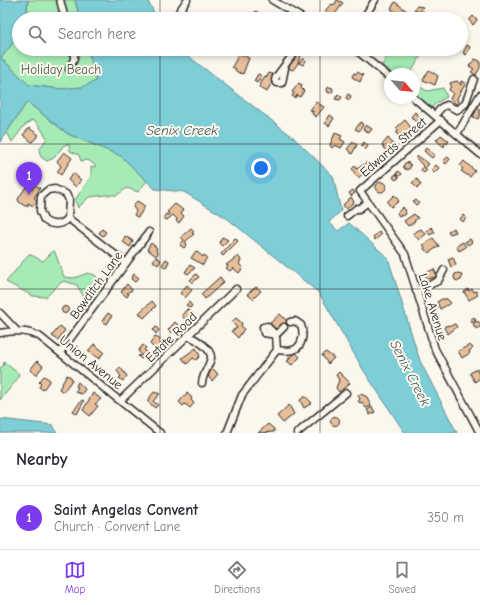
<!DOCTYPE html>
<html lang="en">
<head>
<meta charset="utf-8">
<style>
	:root { --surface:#fff; --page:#f7f7f7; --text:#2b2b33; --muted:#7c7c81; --line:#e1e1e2; --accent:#7c3aed }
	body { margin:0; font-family:"Comic Neue",sans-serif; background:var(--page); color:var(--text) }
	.compass { position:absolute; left:384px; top:68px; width:36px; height:36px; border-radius:50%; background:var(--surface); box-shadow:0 2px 6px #0003; rotate:118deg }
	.you { position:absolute; left:261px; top:168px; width:14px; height:14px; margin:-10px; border:3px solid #fff; border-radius:50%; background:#1a73e8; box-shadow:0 0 0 6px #1a73e833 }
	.badge { display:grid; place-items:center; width:26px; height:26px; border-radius:50%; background:var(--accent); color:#fff; font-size:13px; font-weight:700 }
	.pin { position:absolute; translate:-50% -33px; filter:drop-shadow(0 1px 2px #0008) }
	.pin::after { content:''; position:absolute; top:21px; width:14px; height:12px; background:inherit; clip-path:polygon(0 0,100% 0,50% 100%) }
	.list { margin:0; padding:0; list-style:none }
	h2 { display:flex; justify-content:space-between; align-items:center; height:52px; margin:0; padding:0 16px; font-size:17px }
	h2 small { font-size:13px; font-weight:400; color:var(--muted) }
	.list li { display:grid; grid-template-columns:26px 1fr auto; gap:12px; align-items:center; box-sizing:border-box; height:64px; padding:0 16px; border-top:1px solid var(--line) }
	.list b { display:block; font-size:15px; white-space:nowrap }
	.list p { margin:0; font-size:13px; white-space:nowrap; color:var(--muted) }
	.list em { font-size:13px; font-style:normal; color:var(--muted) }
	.icon { flex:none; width:22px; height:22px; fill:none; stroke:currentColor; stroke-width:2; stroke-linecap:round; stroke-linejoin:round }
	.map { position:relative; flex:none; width:480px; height:433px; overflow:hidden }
	.search { position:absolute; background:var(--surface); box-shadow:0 2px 6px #0003; left:12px; right:12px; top:12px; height:44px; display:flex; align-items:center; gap:10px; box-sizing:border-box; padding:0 14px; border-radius:22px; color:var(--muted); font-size:15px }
	.sheet { height:116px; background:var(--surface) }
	nav { display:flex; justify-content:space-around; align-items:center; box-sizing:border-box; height:56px; border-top:1px solid var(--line); background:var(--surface); font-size:11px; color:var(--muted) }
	nav a { display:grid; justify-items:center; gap:2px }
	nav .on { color:var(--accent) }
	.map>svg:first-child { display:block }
</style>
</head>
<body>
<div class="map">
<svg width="480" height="433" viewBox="0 0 480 433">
	<rect width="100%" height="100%" fill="#fbf7ec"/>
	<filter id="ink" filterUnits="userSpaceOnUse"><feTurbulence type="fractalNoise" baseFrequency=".025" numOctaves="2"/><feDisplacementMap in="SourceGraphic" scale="8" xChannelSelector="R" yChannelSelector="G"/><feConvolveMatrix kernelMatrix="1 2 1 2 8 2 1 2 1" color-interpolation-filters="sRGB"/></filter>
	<g filter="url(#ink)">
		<path fill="#a6ebb6" stroke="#688b70" d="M28,0H75L80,19H26Z
			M19,35V49H88L96,81L82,87L60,89L29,85L1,58Z
			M392,49H425L410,74H393L382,65Z
			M417,85L427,91L443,88L447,97L436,103L432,108L414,93V86Z
			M27,102L68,134L121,156L147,181L138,192L127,188L117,195H106L89,197L78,208L75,200L91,176V167L96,166L88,160L81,161L79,155L70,151L69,144L64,145L54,158L47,161L41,157L39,150L47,138L37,123L32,120L24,126L12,142L7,132Z
			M54,250L64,277L74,278L88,273L95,275L102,282L100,293L84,311L85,299L77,285L64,281L59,284L46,297L33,296L6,282L29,254L43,261Z
			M4,362L19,374L16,381L0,400V368L3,366Z"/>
		<path fill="#7eced8" stroke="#5d8d93" d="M0,0H28L26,19H19V35L1,58L29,85L60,89L82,87L96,81L88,49H179L293,137L333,176L341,211L329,222L338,231L349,223L388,258L420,361L457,433H405L364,371L319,293L228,219L184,192L155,189L121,156L68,134L27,102L0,142Z
			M75,0H147L158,19H80Z
			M0,419L53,425L57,433H0Z"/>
		<path fill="#e9bf99" stroke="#2b2b2b" d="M337,0L343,3L333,17L325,11L330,5L335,4Z
			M395,2L407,11L405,15L401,13L400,15L391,9Z
			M417,6L423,7L420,12L414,10Z
			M256,11L260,14L257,19H249Z
			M423,11L426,13L424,17L422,19L417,18L420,13L422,14Z
			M197,12L203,16L201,19H192Z
			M473,16L477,20L473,25L469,20Z
			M467,45L470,47L466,55L463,53Z
			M297,51L302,54L298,61L299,62L293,70L288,68Z
			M239,54L249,58L243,74L235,71L236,69L232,67Z
			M303,58L306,61L303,65L299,63Z
			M475,59L480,61V68L476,75L471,72L474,69L469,66Z
			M429,70L438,76L435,85L423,80Z
			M357,72L363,75L360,82L352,77L354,73L356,74Z
			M269,73L275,75L267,92L259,87L265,76L267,77Z
			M258,74L262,76L257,83L254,81Z
			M457,81L461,85V81L466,83L457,98L458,103L456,104L450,99L453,93L449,90L451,86L450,83Z
			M299,83L302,85L301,88L304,91L300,97L297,95L295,98L292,96L294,93L292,92Z
			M327 90a3 3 0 1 1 6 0a3 3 0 1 1-6 0Z
			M338,94L342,97L340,100L335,99Z
			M348,94L351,96L349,100L346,98Z
			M316,102L324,107L316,117L312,114L313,111L310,110Z
			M478,107L480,109V115L478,119L473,117Z
			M415,112L422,120L418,124L411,117Z
			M330,115L334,118L329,126L325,123Z
			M405,120L412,129L407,133V136L401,139L396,133L399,131L396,128Z
			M361,122L363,125L359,131L355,129Z
			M366,125L372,129L369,133L363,129Z
			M29,128L39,135L32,142L23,135Z
			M335,133L342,136L340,139L345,142L341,148L335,145L332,148L330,145Z
			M441,135L449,141L447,144L445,142L444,147L436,140Z
			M388,138L393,144L390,146L392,148L387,153L382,145Z
			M353,142L357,145L352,154L347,149Z
			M364,142L368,146L365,150L361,146Z
			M426,148L435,155L432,158L424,151Z
			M64,152L72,158L61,175L57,172L61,166L57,161Z
			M418,156L429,164L425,168L427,170L424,173L421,171L423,166L416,158Z
			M448,157L450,159L446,164L443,161Z
			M464,161L475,171L470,177L461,171L463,169L460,166Z
			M367,162L371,167L358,178L354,174V171L352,169L355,166L357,169Z
			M403.5 166a3.5 3.5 0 1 1 7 0a3.5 3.5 0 1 1-7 0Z
			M436,165L439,168L434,173L431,170Z
			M399,171L402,174L399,177L396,173Z
			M73,173L81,180L76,187L68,180Z
			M393.5 177a2.5 2.5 0 1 1 5 0a2.5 2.5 0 1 1-5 0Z
			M417,179L421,185L417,188L412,183Z
			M376 187a5 5 0 1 1 10 0a5 5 0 1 1-10 0Z
			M35,185L40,188L34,198L37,200L33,206L28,203V206H25L19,202L18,199L26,187L29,186L32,190Z
			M353,190L355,193L351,196L349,193Z
			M394,195L399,201L391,207L387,202Z
			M351,197L354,202L346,209L343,205Z
			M416,200L419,203L416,205L413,202Z
			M137,201L145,206L139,216L137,217L134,215L136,211L133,207Z
			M175,204L183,210L181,213L184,216L179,223L176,221L177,219L173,215L167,220L163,218L166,214L168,215L169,213L167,212Z
			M403,207L406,211L405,212L406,214L403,216L401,215L399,216L397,213Z
			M414,214L418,218L414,221L415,222L408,226L404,221Z
			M463,215L466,218L463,222L460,219Z
			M431,227L435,232L430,235L427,231Z
			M191,228L194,231L192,233L194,234L185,242L187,244L184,248L180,245L184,240L181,237Z
			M454,228L456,232L450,234L448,231Z
			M102,229L106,232L103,236L99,233Z
			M421,229L426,234L419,240L413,233Z
			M379,232L381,235L375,240L373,237Z
			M125,236L133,241L130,247L123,242Z
			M222,237L228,240L222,246L219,243Z
			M235,238L238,241L223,256L221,254Z
			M433,238L439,246L429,253L424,249L425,247L423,245Z
			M470,239L472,242L468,245L465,242Z
			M463,242L466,247L459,251L456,246Z
			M151,243L157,248L156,250L158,254L156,256L147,249Z
			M196,251L203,257L204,255L207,257L203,265L191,258Z
			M238,256L241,260L239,264L243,268L239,273L233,268L230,271L226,268L228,266L226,265Z
			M156,257L161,260L158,265L153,261Z
			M453,257L456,265L451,267L448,259Z
			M166,259L169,261L166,268L162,265Z
			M190,265L195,268L188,274L185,272Z
			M434,269L437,276L429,279L426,277V273Z
			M454 277a4 4 0 1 1 8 0a4 4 0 1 1-8 0Z
			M134,274L139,278L135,282L131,279Z
			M196,274L199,277L192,283L190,280Z
			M220,277L224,282L205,299L201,294Z
			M127,284L132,290L127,293L129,294L127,297L121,292Z
			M187,285L192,290L185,298L180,293Z
			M256,287L261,291L253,299L247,294Z
			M468,289L469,291L472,289L474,292L476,291L478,295L469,300L464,292Z
			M442,299H447L451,303L440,309L437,302Z
			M152,301L156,306L144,318L139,313Z
			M189,302L192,306L190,308L186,305Z
			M61.5 310a3.5 3.5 0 1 1 7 0a3.5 3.5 0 1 1-7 0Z
			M187,309L194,314L186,321L182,315Z
			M108,313L112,316L107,324L102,321Z
			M280,314L290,324L287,326L285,324L276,331L268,325Z
			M474,317L476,320L472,323L470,320Z
			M236,318L242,323L241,325L244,329L238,338L231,331L237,328L232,322Z
			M473.5 325a3.5 3.5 0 1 1 7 0a3.5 3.5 0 1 1-7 0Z
			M175,322L179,326L171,333L168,330Z
			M455,324L457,327L448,334L444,328L445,326L450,325V326Z
			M60,326L65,330L58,340L52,336Z
			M156,327L159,330L156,334L153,330Z
			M155,336L163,342L156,350L150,344Z
			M94,344L104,352L99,359L88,351Z
			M143,345L146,348L144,350L149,355L141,359L138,356L142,355L138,351Z
			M470,345L473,348L469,351L470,353L462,358L458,351Z
			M196,348L200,356L196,360L193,358L187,364L182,358Z
			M326,352L334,358L328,364L322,355Z
			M296,353L300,357L292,365L287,361L290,359L288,358Z
			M37,361L43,366L36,375L30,370Z
			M120,367L127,376L123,381L119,378L121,376L117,371Z
			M212,368L218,374L212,381L208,376Z
			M477,369L480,378L475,382L470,373Z
			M339,372L350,383L339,392L336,388L339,380L336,375Z
			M67,375L71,377L72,380L63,392L59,389Z
			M44,376L50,380L43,390L39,387L41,384L39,382Z
			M78,382L85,389L82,394L75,392L78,387L76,386Z
			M154,392L160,394L153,401L158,405L155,408L147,401Z
			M93,393L101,399L95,404L98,406L90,416L83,410Z
			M187,393L192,398L191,400L194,403L190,408L185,404L183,406L179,402Z
			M361,394L367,397L371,406L366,408L362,402L360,403L358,401L360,399L358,395Z
			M304,397H306L312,403L304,408L300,400Z
			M82,400L84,401L77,414L73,411Z
			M289,405L294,414L283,423L277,416Z
			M372,407L375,412L370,415L367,410Z
			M330.5 421a4.5 4.5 0 1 1 9 0a4.5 4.5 0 1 1-9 0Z
			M268,424L274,429V432L258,433Z"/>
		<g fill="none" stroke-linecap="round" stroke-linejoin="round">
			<g stroke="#2b2b2b" stroke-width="9">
				<path id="minor" d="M60,0L65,19
					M272,0L304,19
					M174,19L187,0
					M363,19L375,0
					M355,49L390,78
					M285,68L282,83H277L275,80L276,77L297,49
					M69,69L74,59V49
					M414,98L480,154
					M435,115L442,107L447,105L457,110L465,104L474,79
					M441,120L360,191L405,254L435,349L480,433
					M457,134L480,95
					M55,189L66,194L69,200L68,218C62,226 52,226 44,220L40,211L41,196L48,190Z
					M347,216L357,208L359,209L368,202
					M68,218L126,263
					M416,291L438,281L444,270
					M0,313L16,330
					M0,333C14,330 26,330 39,336L160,433
					M189,336C196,339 212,349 211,358C209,367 203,373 202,383
					M277,350L276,335L267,326L263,327L264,333L276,335L284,327
					M61,351L149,232
					M121,400L236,289
					M227,433L242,395L277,350C282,350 288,352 293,350C303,347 304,333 301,325L295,321L290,322
					M297,433L346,393"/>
			</g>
			<use href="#minor" stroke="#fbf7ec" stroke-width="6"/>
		</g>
	</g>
	<path fill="none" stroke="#2b2b2b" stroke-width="1" stroke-opacity="0.55" d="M160,0V19M320,0V19M160,49V433M320,49V433M0,144H480M0,289H480"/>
	<g text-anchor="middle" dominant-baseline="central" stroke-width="4" stroke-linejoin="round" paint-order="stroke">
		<g font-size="13" fill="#4a5b4e" stroke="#fbf7ec">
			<text x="61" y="69">Holiday Beach</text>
		</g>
		<g font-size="13" fill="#2b2b2b" stroke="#fbf7ec">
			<text transform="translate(393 147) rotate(-41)">Edwards Street</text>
			<text transform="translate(96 285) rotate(-54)">Bowditch Lane</text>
			<text transform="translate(433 307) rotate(73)">Lake Avenue</text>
			<text transform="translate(171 337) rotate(-44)">Estate Road</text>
			<text transform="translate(91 362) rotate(39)">Union Avenue</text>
		</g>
		<g font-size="14" font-style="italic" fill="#445c5f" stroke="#fbf7ec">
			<text x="182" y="130">Senix Creek</text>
			<text transform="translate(410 373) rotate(63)">Senix Creek</text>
		</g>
	</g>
</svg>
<svg class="compass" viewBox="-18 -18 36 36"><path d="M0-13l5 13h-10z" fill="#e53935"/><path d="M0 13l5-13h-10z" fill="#7c7c81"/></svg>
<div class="you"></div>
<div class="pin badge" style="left:29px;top:195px">1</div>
<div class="search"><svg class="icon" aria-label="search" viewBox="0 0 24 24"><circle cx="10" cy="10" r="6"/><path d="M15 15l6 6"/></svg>Search here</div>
</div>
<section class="sheet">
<h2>Nearby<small></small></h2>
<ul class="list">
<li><span class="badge">1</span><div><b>Saint Angelas Convent</b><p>Church · Convent Lane</p></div><em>350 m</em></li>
</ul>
</section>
<nav>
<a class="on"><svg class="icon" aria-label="map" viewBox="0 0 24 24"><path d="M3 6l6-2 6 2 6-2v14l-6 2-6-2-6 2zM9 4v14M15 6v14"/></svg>Map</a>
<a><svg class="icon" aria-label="directions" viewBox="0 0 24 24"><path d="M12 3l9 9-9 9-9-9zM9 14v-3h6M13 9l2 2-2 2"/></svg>Directions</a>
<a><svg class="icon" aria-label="saved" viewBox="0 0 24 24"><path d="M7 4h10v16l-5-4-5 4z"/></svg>Saved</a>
</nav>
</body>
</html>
